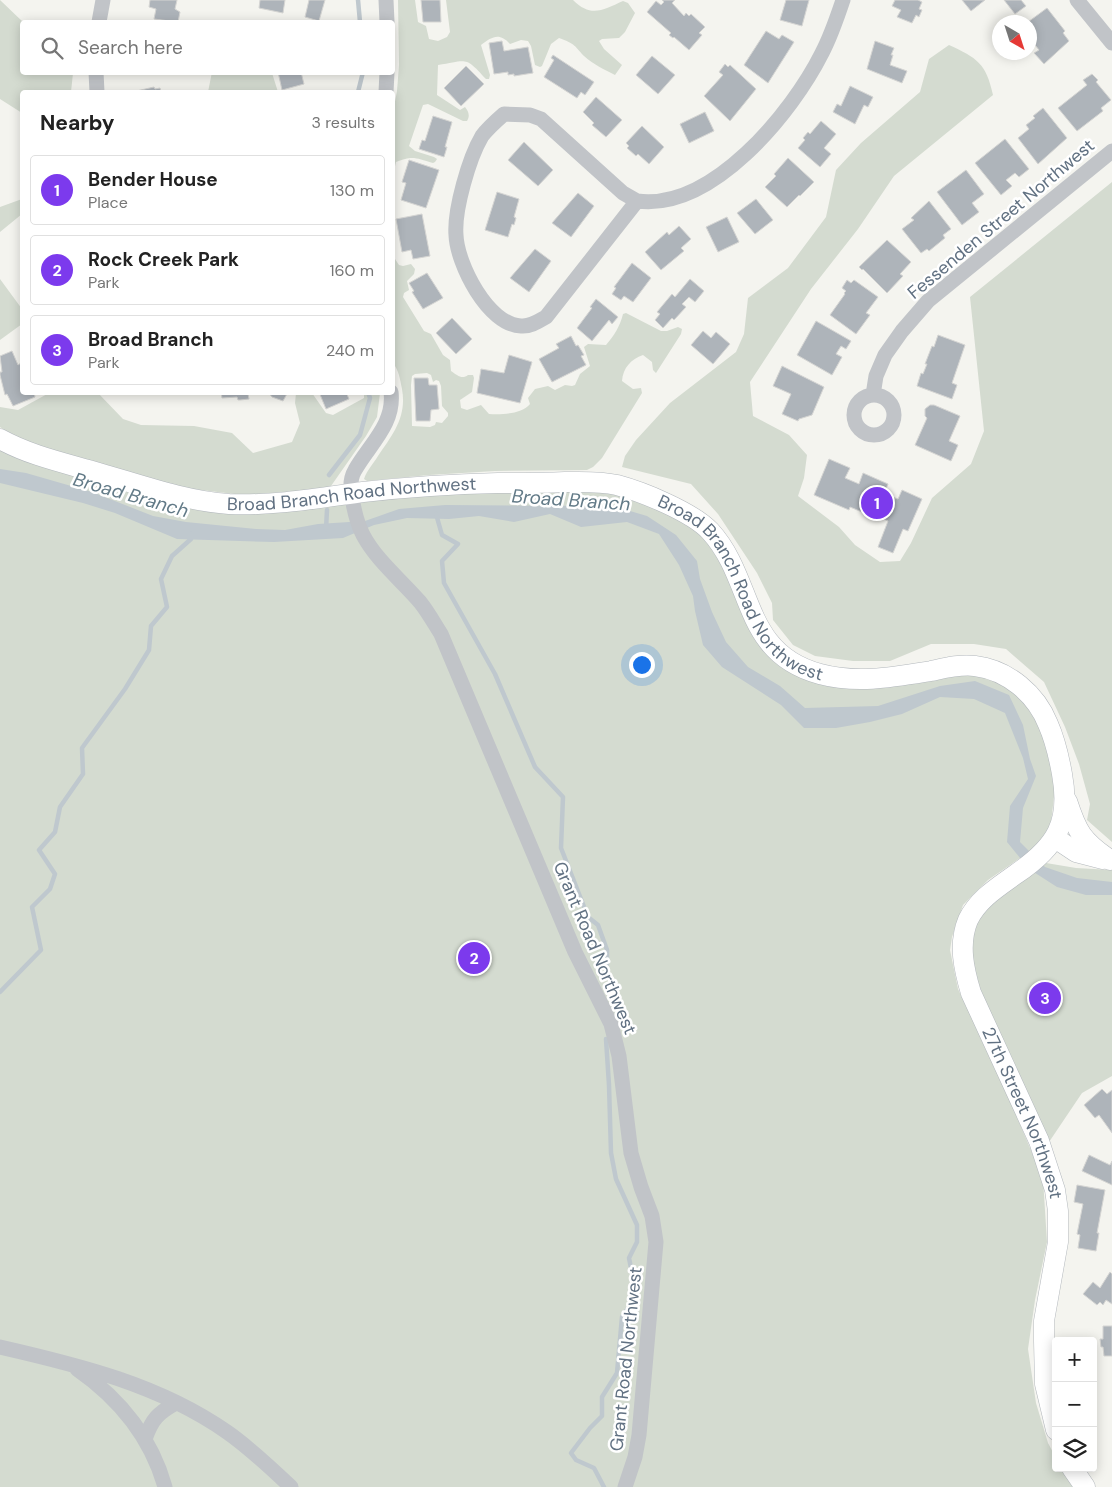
<!DOCTYPE html>
<html lang="en">
<head>
<meta charset="utf-8">
<style>
	:root { --surface:#fff; --page:#f6f6f6; --text:#222; --muted:#767676; --line:#e0e0e0; --accent:#7c3aed }
	body { margin:0; font-family:"DM Sans",sans-serif; background:var(--page); color:var(--text) }
	.controls { position:absolute; right:15px; bottom:15px; display:grid; overflow:hidden; border-radius:5px; box-shadow:0 2px 12px #0003 }
	.controls button { width:45px; height:45px; display:grid; place-items:center; padding:0; border:0; border-bottom:1px solid var(--line); background:var(--surface); color:var(--text); font:25px sans-serif }
	.compass { position:absolute; left:992px; top:15px; width:45px; height:45px; border-radius:50%; background:var(--surface); box-shadow:0 2px 12px #0003; rotate:141deg }
	.you { position:absolute; left:641px; top:664px; width:18px; height:18px; margin:-12px; border:4px solid #fff; border-radius:50%; background:#1a73e8; box-shadow:0 0 0 8px #1a73e833 }
	.badge { display:grid; place-items:center; width:32px; height:32px; border-radius:50%; background:var(--accent); color:#fff; font-size:16px; font-weight:700 }
	.pin { position:absolute; translate:-50% -50%; border:2px solid #fff; box-shadow:0 1px 5px #0006 }
	.list { margin:0; padding:0; list-style:none }
	h2 { display:flex; justify-content:space-between; align-items:center; height:65px; margin:0; padding:0 20px; font-size:21px }
	h2 small { font-size:16px; font-weight:400; color:var(--muted) }
	.list li { display:grid; grid-template-columns:32px 1fr auto; gap:15px; align-items:center; box-sizing:border-box; height:70px; margin:0 10px 10px; padding:0 10px; border:1px solid var(--line); border-radius:5px }
	.list b { display:block; font-size:19px; white-space:nowrap }
	.list p { margin:0; font-size:16px; white-space:nowrap; color:var(--muted) }
	.list em { font-size:16px; font-style:normal; color:var(--muted) }
	.icon { flex:none; width:28px; height:28px; fill:none; stroke:currentColor; stroke-width:2; stroke-linecap:round; stroke-linejoin:round }
	.map { position:relative; flex:none; width:1112px; height:1487px; overflow:hidden }
	.search { position:absolute; background:var(--surface); box-shadow:0 2px 12px #0003; left:20px; top:20px; width:375px; height:55px; display:flex; align-items:center; gap:12px; box-sizing:border-box; padding:0 18px; border-radius:5px; color:var(--muted); font-size:19px }
	.panel { position:absolute; background:var(--surface); box-shadow:0 2px 12px #0003; left:20px; top:90px; width:375px; height:305px; border-radius:5px }
	.map>svg:first-child { display:block }
</style>
</head>
<body>
<div class="map">
<svg width="1112" height="1487" viewBox="0 0 1112 1487">
	<rect width="100%" height="100%" fill="#f4f4ef"/>
	<path fill="#d4dbd0" fill-rule="evenodd" d="M0,0L23,22L22,72L73,73L71,92H22V113L0,99Z
		M398,0H415L418,22L426,26L429,39L438,41L447,37L450,32L446,0H573C591,18 603,10 623,1L628,3L635,13L625,32L619,38L602,39L599,41L604,49L622,65L615,75C605,70 593,64 584,56C573,44 575,44 559,38L551,44L542,66L540,67L535,65L531,46L528,41L521,40L510,44C499,32 492,37 481,45L490,75L489,79H486C465,56 468,60 438,65L437,95L460,110L465,107C469,112 470,116 467,121H463L428,104L423,105L409,146L415,151L434,157L437,159L435,162L433,163C416,158 413,155 396,162L393,175V112L397,91L399,65Z
		M949,45C977,58 986,63 993,95L894,176L858,229L811,289L750,382L753,416L789,435L807,455L804,478L798,496L839,527L855,545L880,562L900,561L911,543L932,498L971,464L984,431L970,297L1112,182V842L1087,820L1090,804L1079,764L1065,727L1044,682L1006,649L974,644H931L890,661H853L815,656L793,645L773,620L772,603L757,573L718,514L691,484L622,467L625,456L636,440L670,403L736,352L744,334L748,298L788,268L826,217L836,170L861,143L920,92L929,59Z
		M212,72L272,73L278,92H208Z
		M22,199V214L0,232V207Z
		M393,250L395,259L399,265L403,266L411,264L415,269L414,274L407,281L409,290L404,293L403,297L424,331L431,334L443,355L450,360L451,371C457,375 462,380 468,375H473L474,378L472,392L460,400L461,408L467,410L481,405L489,414C501,415 522,414 530,404L528,398L535,389L548,386L555,390L565,385L572,386L575,385L580,374L590,366L584,347L588,344L606,345C614,336 620,326 623,314L626,313L661,331H667L678,327L682,329L681,334L656,373L653,370L652,362L643,355C631,359 623,368 622,381L633,389L641,388L642,393L602,458L593,467L587,470L495,471L429,475L367,481L364,479C367,470 373,464 378,456C393,434 407,417 402,389C400,379 399,371 393,363ZM427,373L431,375L433,382L436,380L439,381L441,386L442,406L448,413V416L442,423L436,422L435,425L430,427L412,426L411,385L412,376L415,374Z
		M0,279L22,309V324L0,340Z
		M49,393H98L123,419L141,425L194,426L232,433L253,453L292,442L300,423L295,403L296,393H312L326,413L333,415L364,398V393H380L377,417L366,436L331,486L324,489L243,495L184,488L34,445L10,434L0,427V407L18,410Z
		M0,447L227,512L484,488L610,492L679,517L719,551L738,601L825,682L969,672L1006,683L1022,700L1042,726L1055,788L1051,823L1039,845L988,880L963,905L952,937L950,950L958,989L997,1069L1043,1179L1047,1242L1035,1300L1028,1349L1036,1403L1048,1443L1056,1458V1468H1061L1073,1487H0Z
		M1046,863L1076,868L1112,870V1076L1082,1093L1047,1145L985,1020L967,942L988,901Z"/>
	<path fill="#bfc8ce" d="M0,469L26,473L92,492L153,516L186,522L256,529L285,530L318,524L365,521L399,509L445,505L613,506L647,516L676,535L697,561L700,579L712,612L726,642L748,667L780,686L805,708L878,706L940,686L975,681L1009,695L1023,725L1030,759L1036,776L1023,808L1020,842L1045,867L1077,878L1112,882V895H1086L1057,887L1029,869L1007,842L1010,806L1028,779L1023,758L1005,713L974,699L940,697L902,714L870,722L836,728H804L781,705L722,667L703,645L695,611L693,596L679,565L659,534L627,522L581,527L550,514L514,522L479,516L449,519L407,518L374,525L343,538L274,542L177,539L115,513L83,503L0,483Z"/>
	<g fill="none" stroke-linecap="round" stroke-linejoin="round">
		<path stroke="#bfc8ce" stroke-width="4.5" d="M358,0L360,22
			M358,92L363,72
			M329,475L360,435L370,398L368,392
			M436,514L442,535L458,544L442,561L444,583L495,674L535,767L563,797L561,848L588,917L598,925L607,950V964
			M326,529L327,510
			M0,992L41,950L32,907L50,889L55,874L39,850L55,832L60,807L83,774L82,748L125,689L149,650L151,626L167,607L161,579L172,556L191,539V534
			M604,1487L594,1468L576,1460L571,1453L590,1428L602,1416V1397L617,1373L622,1317L633,1301L634,1283L629,1258L637,1242V1225L616,1179L611,1153L609,1085L606,1039"/>
	</g>
	<path fill="#aeb4ba" stroke="#d5d5d3" d="M150,0H177L175,9L180,12L178,22L154,19L156,9L149,7Z
		M260,0H285L283,13L259,8Z
		M309,0H325L319,21L305,17Z
		M421,0H440L441,22H423Z
		M662,0H675L672,3L684,16L686,13L689,16L691,14L705,27L699,33L702,35L689,50L674,37L673,38L669,35L671,33L647,12L656,1L661,5L664,2Z
		M786,0H809L802,26L780,20Z
		M895,0H918L922,2L919,9L922,10L919,17L916,15L912,23L897,17L901,10L892,6Z
		M962,0H985L971,11Z
		M1004,0H1021L1026,6L1015,14Z
		M1047,8L1065,31L1063,33L1069,41L1044,64L1034,53L1039,50L1032,41L1030,42V22H1028Z
		M766,31L779,39L782,35L794,42L768,83L744,65Z
		M502,41L504,51L528,47L533,73L514,76V74L508,75V72L494,74L489,43Z
		M875,41L894,48L891,55H893L890,65L907,71L902,83L867,69Z
		M553,55L594,82L585,95L581,92L577,98L544,77L554,60L551,58Z
		M652,56L675,75L658,94L636,75Z
		M725,64L728,67L730,65L756,89L730,121L704,96L723,75L719,72Z
		M466,66L484,84L461,106L444,88Z
		M278,72H301L304,84L282,90Z
		M1092,74L1098,80L1096,82L1111,100L1101,108L1103,111L1077,131L1058,108L1087,85L1083,80Z
		M850,86L873,97L868,107L864,105L855,124L833,112L837,104L841,106Z
		M154,87L155,89L160,88L161,92H132Z
		M596,97L622,120L606,137L592,125L594,123L583,112Z
		M1043,108L1067,138L1038,164L1018,138L1029,129L1026,125L1035,118L1033,116Z
		M705,112L714,131L689,143L680,124Z
		M433,116L452,122L445,147H447L444,157L419,149L422,140L425,141Z
		M821,121L836,134L824,148L831,154L820,167L798,148L805,140L803,138L808,132L810,134Z
		M642,126L664,147L649,164L638,154L636,156L627,148L629,146L626,143Z
		M1005,139L1029,169L1019,177L1015,173L1006,180L1012,186L1001,195L975,163Z
		M524,142L553,170L538,186L508,160Z
		M788,158L814,182L800,196L799,195L787,207L765,187L776,176L774,174Z
		M409,160L439,170L426,208L401,200L406,183L402,182Z
		M966,170L984,194L972,203L979,212L962,225L937,192Z
		M497,192L519,199L514,217L516,218L514,225L512,224L508,237L485,230Z
		M578,193L594,206L571,237L552,223Z
		M756,199L773,220L755,234L737,213Z
		M929,201L951,229L943,235L945,238L929,251L927,249L921,253L902,229L914,220L911,218Z
		M422,214L430,256L413,259L411,250L402,252L396,219Z
		M727,217L739,242L718,252L706,227Z
		M679,226L691,239L681,248L684,251L661,270L645,252L667,232L669,235Z
		M887,240L911,262L900,274L903,276L887,293L863,269L862,270L859,267Z
		M535,249L551,261L529,292L510,278Z
		M632,263L651,278L633,302L624,296L621,300L612,294L616,288L614,287Z
		M427,273L443,298L423,309L412,292L414,291L409,283Z
		M690,279L704,291L695,302L689,297L682,304L686,307L674,320L672,318L663,328L655,320L660,314L657,312L672,294L675,297Z
		M847,280L851,283L854,280L878,297L866,313L870,315L856,334L830,315L845,294L844,293L846,291L842,288Z
		M596,299L618,317L612,324L609,320L592,341L577,328L592,308L590,307Z
		M452,318L472,339L456,354L436,333Z
		M816,321L851,341L846,349L841,346L836,354L842,357L832,375L797,355Z
		M703,331L711,338L716,332L730,344L713,364L691,345Z
		M938,335L965,345L952,383L957,385L952,399L917,386L921,373L923,374L927,364H925L932,346L934,347Z
		M571,336L576,346L578,345L584,355L581,356L586,365L552,382L539,359L559,348L556,344Z
		M12,351L18,365L21,363L22,366V392H34L35,397L13,406L7,394L5,395L0,375V372H2L0,356Z
		M509,355L532,362L520,403L477,393L481,369L504,373Z
		M782,366L824,387L812,415L799,419L798,421L782,414L791,394L773,386Z
		M414,378H428L429,385H437L439,409L431,410L430,421H416Z
		M221,392H256L248,394L249,399L240,400H238L237,397L222,398Z
		M268,392H288L283,401L272,397Z
		M319,392H346L349,399L326,409Z
		M930,405H934L960,416L949,441L958,445L951,461L915,445L927,418L925,416V409Z
		M829,459L850,468L845,478L859,484L863,473L888,484L884,494L898,499L902,490L922,499L908,531L903,529L893,553L878,547L888,521L875,515L874,517L850,507L849,510L814,495Z
		M1102,1089L1107,1094L1112,1090V1133L1099,1115L1095,1118L1084,1105Z
		M1089,1155L1110,1165L1112,1161V1185L1082,1171Z
		M1077,1185L1105,1190L1097,1233H1099L1096,1251L1078,1248L1080,1235L1077,1234L1083,1204L1074,1202Z
		M1110,1272L1112,1274V1304L1106,1300L1103,1305L1100,1302L1097,1305L1083,1294L1093,1282L1100,1288Z
		M1103,1326H1112V1356H1104L1103,1347H1101L1100,1339H1103Z"/>
	<g fill="none" stroke-linecap="round" stroke-linejoin="round">
		<g stroke="#b3b8bd" stroke-width="21">
			<g id="secondary">
				<path id="s1" d="M0,439C31,456 65,463 99,473C141,485 185,501 229,504C274,506 319,498 363,492C408,487 453,484 498,483C520,483 543,483 565,482C582,482 600,481 617,485C643,492 692,512 710,531C755,580 741,653 820,674C857,684 894,677 931,671C945,668 960,664 975,666C1008,670 1036,694 1048,724C1055,740 1059,757 1062,774C1071,823 1056,847 1016,874C998,887 978,899 968,920C958,944 964,970 971,993L1039,1141L1055,1190L1058,1211V1242L1044,1321V1341L1045,1384L1056,1430"/>
				<path d="M1067,801C1077,832 1082,841 1110,860"/>
				<path d="M1055,838L1076,852L1103,859"/>
				<path d="M1072,1468L1085,1487"/>
			</g>
		</g>
		<path stroke="#c1c4c8" stroke-width="15" d="M386,0L387,22
			M1077,0L1112,43
			M99,22L103,0
			M96,72L97,92
			M386,92L387,72
			M504,114L530,115L541,119L623,193L637,201L546,317C539,321 530,327 521,326C488,325 457,264 456,235C454,210 469,158 482,136C488,128 496,121 504,114Z
			M637,201C712,211 792,113 822,53C831,36 837,18 843,0
			M391,392C395,424 369,445 355,470C349,480 350,491 353,503C355,514 358,525 363,535C377,561 401,580 420,602C428,612 434,623 441,634L575,952L611,1024L619,1056L631,1153L641,1187L652,1216L656,1242L639,1435L635,1457L625,1487
			M854 415a20 20 0 1 1 40 0a20 20 0 1 1-40 0Z
			M873,395L876,376L885,355L902,331L928,301L1112,151
			M0,1347C79,1365 160,1385 227,1432C250,1448 271,1468 291,1487
			M77,1369C120,1399 151,1437 165,1487
			M145,1439C152,1419 158,1413 176,1403"/>
		<use href="#secondary" stroke="#fff" stroke-width="20"/>
	</g>
	<g text-anchor="middle" dominant-baseline="central" stroke-width="5" stroke-linejoin="round" paint-order="stroke">
		<g font-size="18" fill="#617182" stroke="#fff">
			<text transform="translate(1001 219) rotate(-40)">Fessenden Street Northwest</text>
			<text stroke="none"><textPath href="#s1" startOffset="362">Broad Branch Road Northwest</textPath></text>
			<text stroke="none"><textPath href="#s1" startOffset="798">Broad Branch Road Northwest</textPath></text>
			<text transform="translate(595 948) rotate(67)">Grant Road Northwest</text>
			<text stroke="none"><textPath href="#s1" startOffset="1618">27th Street Northwest</textPath></text>
			<text transform="translate(626 1359) rotate(-84)">Grant Road Northwest</text>
		</g>
		<g font-size="19" font-style="italic" fill="#627a87" stroke="#fff">
			<text transform="translate(131 495) rotate(16)">Broad Branch</text>
			<text transform="translate(571 500) rotate(4)">Broad Branch</text>
		</g>
	</g>
</svg>
<div class="controls">
<button>+</button>
<button>−</button>
<button><svg class="icon" aria-label="layers" viewBox="0 0 24 24"><path d="M12 4l9 5-9 5-9-5zM3 14l9 5 9-5"/></svg></button>
</div>
<svg class="compass" viewBox="-18 -18 36 36"><path d="M0-13l5 13h-10z" fill="#e53935"/><path d="M0 13l5-13h-10z" fill="#767676"/></svg>
<div class="you"></div>
<div class="pin badge" style="left:877px;top:503px">1</div>
<div class="pin badge" style="left:474px;top:958px">2</div>
<div class="pin badge" style="left:1045px;top:998px">3</div>
<div class="search"><svg class="icon" aria-label="search" viewBox="0 0 24 24"><circle cx="10" cy="10" r="6"/><path d="M15 15l6 6"/></svg>Search here</div>
<section class="panel">
<h2>Nearby<small>3 results</small></h2>
<ul class="list">
<li><span class="badge">1</span><div><b>Bender House</b><p>Place</p></div><em>130 m</em></li>
<li><span class="badge">2</span><div><b>Rock Creek Park</b><p>Park</p></div><em>160 m</em></li>
<li><span class="badge">3</span><div><b>Broad Branch</b><p>Park</p></div><em>240 m</em></li>
</ul>
</section>
</div>
</body>
</html>
